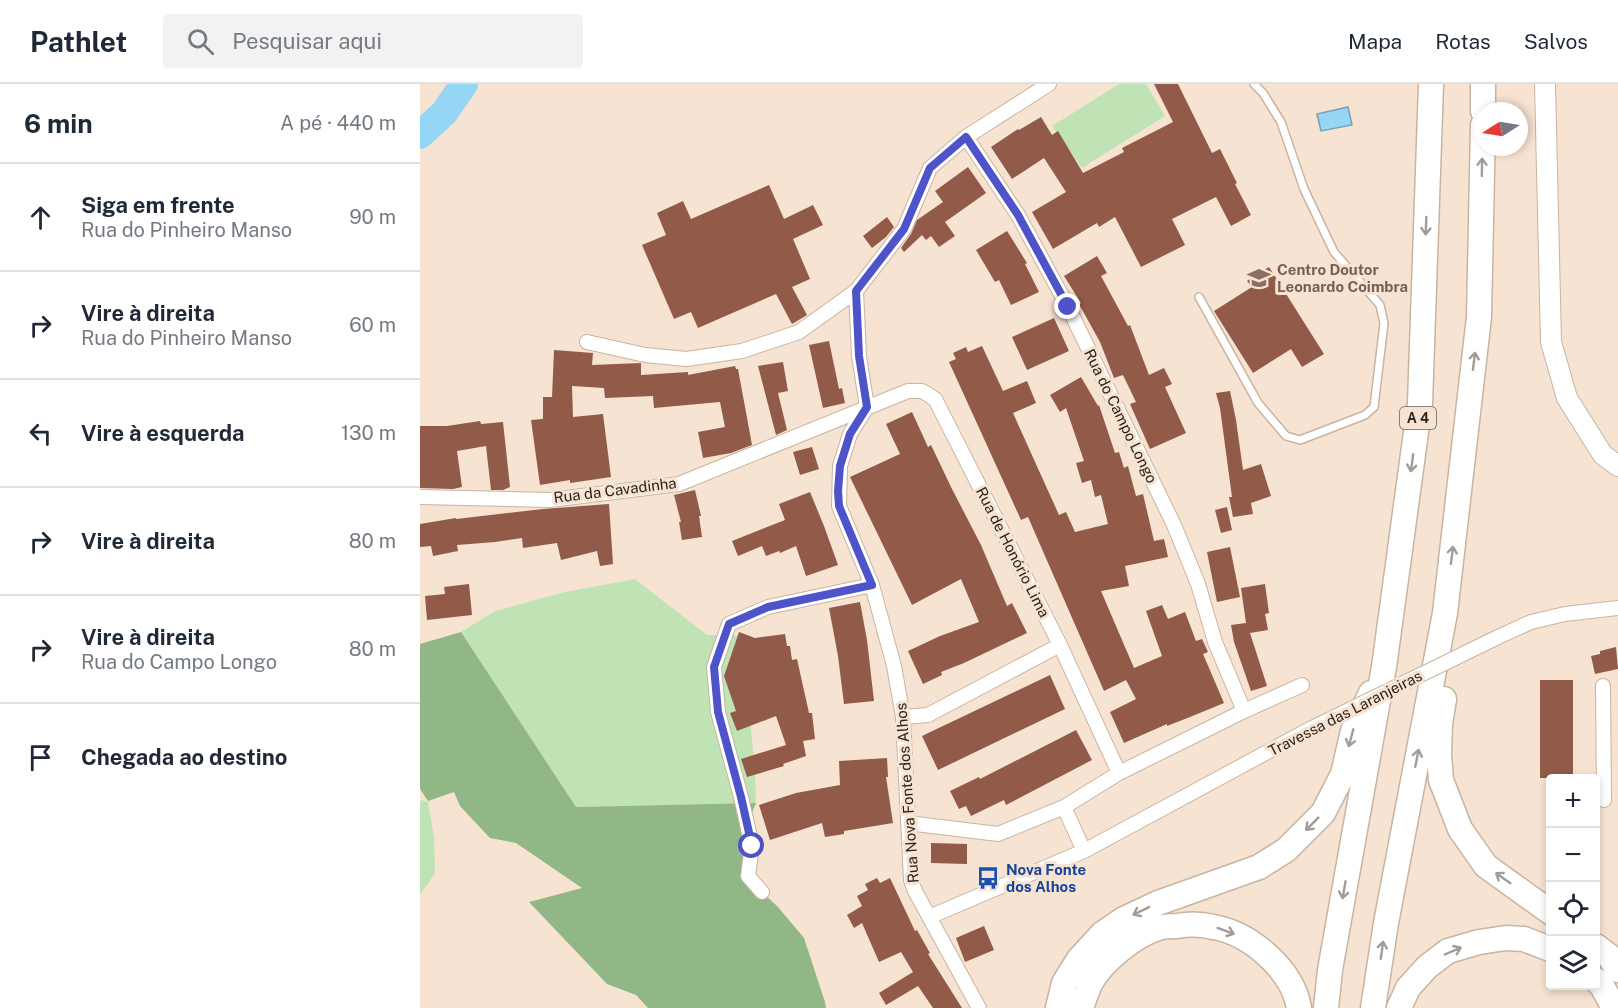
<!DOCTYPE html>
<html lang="pt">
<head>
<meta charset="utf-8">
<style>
	:root { --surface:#fff; --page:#f2f2f3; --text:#1f2937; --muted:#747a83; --line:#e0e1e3 }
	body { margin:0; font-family:"Public Sans",sans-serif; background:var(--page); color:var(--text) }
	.controls { position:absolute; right:18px; bottom:18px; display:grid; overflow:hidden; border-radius:6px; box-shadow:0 3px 9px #0003 }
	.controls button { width:54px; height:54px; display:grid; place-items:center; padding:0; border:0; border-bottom:2px solid var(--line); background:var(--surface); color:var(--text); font:30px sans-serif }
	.compass { position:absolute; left:1054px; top:18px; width:54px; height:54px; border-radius:50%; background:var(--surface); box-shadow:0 3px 9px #0003; rotate:258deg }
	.stop { position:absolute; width:18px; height:18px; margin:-14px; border:4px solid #4e53c9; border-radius:50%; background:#fff }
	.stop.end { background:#4e53c9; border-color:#fff; box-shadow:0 2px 6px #0008 }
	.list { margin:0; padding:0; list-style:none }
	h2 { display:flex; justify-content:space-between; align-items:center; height:78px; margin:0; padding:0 24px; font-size:26px }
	h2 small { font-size:20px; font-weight:400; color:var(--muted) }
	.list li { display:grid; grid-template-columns:39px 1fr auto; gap:18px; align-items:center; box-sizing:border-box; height:108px; padding:0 24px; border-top:2px solid var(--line) }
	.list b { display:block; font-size:22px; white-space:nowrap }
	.list p { margin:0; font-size:20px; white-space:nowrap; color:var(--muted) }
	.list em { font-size:20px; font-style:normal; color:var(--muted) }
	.icon { flex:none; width:33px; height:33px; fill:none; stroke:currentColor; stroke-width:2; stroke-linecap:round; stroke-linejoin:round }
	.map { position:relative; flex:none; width:1198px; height:924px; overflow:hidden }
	header { display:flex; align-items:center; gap:36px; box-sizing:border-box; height:84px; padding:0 30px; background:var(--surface); border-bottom:2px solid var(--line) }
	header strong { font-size:28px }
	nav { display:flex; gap:33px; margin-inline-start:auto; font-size:21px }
	.search { width:420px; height:54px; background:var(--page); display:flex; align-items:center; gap:15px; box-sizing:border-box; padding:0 21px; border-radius:6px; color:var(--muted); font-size:22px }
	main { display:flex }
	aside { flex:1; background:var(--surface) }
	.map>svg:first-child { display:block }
</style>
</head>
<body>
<header>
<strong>Pathlet</strong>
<div class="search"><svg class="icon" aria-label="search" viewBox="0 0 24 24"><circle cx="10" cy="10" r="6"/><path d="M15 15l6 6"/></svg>Pesquisar aqui</div>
<nav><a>Mapa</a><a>Rotas</a><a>Salvos</a></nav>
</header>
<main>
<aside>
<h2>6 min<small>A pé · 440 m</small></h2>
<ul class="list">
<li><svg class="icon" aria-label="ahead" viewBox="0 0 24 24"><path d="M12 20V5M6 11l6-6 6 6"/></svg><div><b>Siga em frente</b><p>Rua do Pinheiro Manso</p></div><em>90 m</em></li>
<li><svg class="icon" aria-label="right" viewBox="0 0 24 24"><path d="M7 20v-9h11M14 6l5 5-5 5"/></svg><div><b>Vire à direita</b><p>Rua do Pinheiro Manso</p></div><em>60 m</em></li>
<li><svg class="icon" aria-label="left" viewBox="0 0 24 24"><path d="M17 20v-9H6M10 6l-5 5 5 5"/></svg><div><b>Vire à esquerda</b></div><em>130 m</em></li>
<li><svg class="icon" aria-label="right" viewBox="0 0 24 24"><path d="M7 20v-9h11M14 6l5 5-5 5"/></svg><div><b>Vire à direita</b></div><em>80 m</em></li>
<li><svg class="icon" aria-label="right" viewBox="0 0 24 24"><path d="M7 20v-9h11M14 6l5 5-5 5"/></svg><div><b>Vire à direita</b><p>Rua do Campo Longo</p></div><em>80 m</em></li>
<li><svg class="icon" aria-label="arrive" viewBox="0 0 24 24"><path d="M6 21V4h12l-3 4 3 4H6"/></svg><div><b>Chegada ao destino</b></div></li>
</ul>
</aside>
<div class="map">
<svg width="1198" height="924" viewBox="0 0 1198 924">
	<rect width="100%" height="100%" fill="#f7e3d1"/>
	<path fill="#c0e3b6" d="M699,0H726L745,32L662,84L632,42Z
		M215,495L287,551L330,552L326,596L335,687L336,719L156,723L41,548L75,527L145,508Z
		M0,716L8,718L14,753L15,789L0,811Z"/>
	<path fill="#91b787" d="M41,548L156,723L336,719L327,740L328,792L342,808L358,823L384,854L405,918L406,924H228L216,911L187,900L109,818L162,804L96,759L70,754L40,722L34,708L8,717L0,705V560Z"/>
	<path fill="#96d6f5" stroke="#76a1b4" stroke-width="1.5" d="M928,23L932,41L901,47L897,30Z"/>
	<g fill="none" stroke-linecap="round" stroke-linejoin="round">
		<path stroke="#96d6f5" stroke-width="28" d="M0,51L24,29L44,0"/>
	</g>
	<path fill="#915a49" d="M734,0H758L792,69L800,65L817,99L815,100L831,131L811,142L796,113L752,135L765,161L721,183L695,133L679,143L677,139L633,165L612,128L646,108L624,74L592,95L571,63L598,45L599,46L621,33L632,51L638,47L663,89L704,68L702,64L753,38Z
		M548,83L566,109L525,138L535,152L519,163L511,152L506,156L502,151L484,168L481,164L491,150L497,136L523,118L515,107Z
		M349,101L364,135L393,121L403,141L373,155L390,195L372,203L387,231L372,240L356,210L278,244L271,228L254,235L222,161L246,151L237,129L263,117L271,135Z
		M467,133L474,143L466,153L452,164L443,152Z
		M587,147L607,179L605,180L619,208L591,221L579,196L575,198L556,166Z
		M677,172L687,189L681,192L708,242L710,241L729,291L744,284L752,300L745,303L766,349L730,365L710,320L716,318L703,291L694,294L680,258L659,220L661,219L644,192Z
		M849,183L904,270L882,283L871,265L833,289L794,227L832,203L827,197Z
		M634,234L649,267L607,286L592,253Z
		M409,257L419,305L422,304L425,319L403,324L389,261Z
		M562,262L583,307L607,297L616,319L593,329L639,431L646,428L655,448L688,440L681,411L675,413L671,396L662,399L656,379L664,377L646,324L640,328L630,311L661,293L678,322L679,321L695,369L699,368L704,384L708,382L716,412L723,410L734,457L744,455L748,473L705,482L709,502L681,507L714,584L742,572L726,527L742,521L748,535L765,528L776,557L782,555L788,568L783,570L804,619L770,633L747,642V640L704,659L690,628L716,615L706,596L684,607L608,433L601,436L529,278L536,275L533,269L546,263L548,268Z
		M134,266L173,269L172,281L221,279V291L268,288V291L315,282L316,285H318L332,361L311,369L283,374L278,348L305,343L300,318L234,324L233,312L185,314L184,304L152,302L153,333L183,330L191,393L150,399V396L120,401L111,336L123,335V313H132Z
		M363,278L368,307L358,309L367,346L356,351L338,282Z
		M810,307L816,336L823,386L841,380L851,412L831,419L833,430L813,433L809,413H812L800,324L796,309Z
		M492,328L508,363L511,361L532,405L561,461L587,522L592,519L607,549L544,579L521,588L522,591L503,600L488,567L520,552L559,538L541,495L492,521L430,393L480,370L466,340Z
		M60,337L61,340L83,338L90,403L83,406H71L66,362L37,367L42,403L33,405L0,404V342H27Z
		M392,363L399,385L380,391L373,368Z
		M275,406L281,432H279L282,453L262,456L259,438H261L254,411Z
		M390,408L404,442L418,481L386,492L376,462L360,469L359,467L346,472L342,462L318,472L312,457L365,436L359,420Z
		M189,420L193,480L180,482L177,467L141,476L137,459L103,464L102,454L75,458L37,461L38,467L13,472L11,462L0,463V440L36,434V435L123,425Z
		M807,423L812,446L801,449L795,426Z
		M810,463L820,513L797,518L787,468Z
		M49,500L52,531L7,536L5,512L25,510L24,503Z
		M845,500L849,529L845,530L848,546L830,549L847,602L831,607L814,558L811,541L826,539L821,504Z
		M440,518L447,556L454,617L424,620L418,572L409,524Z
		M319,548L335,554L365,550L367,562H370L372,576L377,575L389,629H392L395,655L383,657L386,672L363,680L364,682L327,693L321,675L366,661L356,632L317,647L310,629L316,627L304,592Z
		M1196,563L1198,585L1175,590L1171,572L1180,570V567Z
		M630,591L645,625L518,686L502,652Z
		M1120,596H1153V694H1120Z
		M656,646L672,676L586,721L584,716L551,732L546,722L539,725L530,707L559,693L560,695Z
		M467,674L468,693H466L473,739L424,747V750L405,753L402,739L350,756L339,721L376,709L420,701L419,677Z
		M511,759L547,760V780L511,779Z
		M457,794L460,799L470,794L495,847L497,846L510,869L508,870L542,924H513L498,902L466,921L459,909L493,888L481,868L459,878L442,839L434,844L427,831L442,822L437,812L448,806L445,800Z
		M564,842L574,866L545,878L536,854Z"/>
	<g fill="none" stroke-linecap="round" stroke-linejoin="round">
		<g stroke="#c7b4a3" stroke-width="10">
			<path id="lane" d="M779,213L838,319L866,352L880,356L945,331L954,323L964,239L960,221L914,168L884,105L861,38L843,9L834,0"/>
		</g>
		<g stroke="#c7b4a3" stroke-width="16">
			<path id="street" d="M546,53L598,131L648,223L754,441L778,500L795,558L824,627
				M436,207L439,272L447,323L430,350L420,382L419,422L452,501L474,582L483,633L491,796L495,807L559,924
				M167,258L225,271L266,275L322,267L379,248L436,207L484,145L510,84L546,53L629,0
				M0,413L130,416L259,400L488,307H502L515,315L640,561L699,689
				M1078,553L1111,538L1145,530L1198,524
				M1183,602L1184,716
				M483,633L508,631L640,561
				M644,723L699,689L824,627L882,601
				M488,739L578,750L644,723L664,767
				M342,808L328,792L332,762L321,713L298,628L294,583L309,540L348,523L452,501
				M509,833L664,767L890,645"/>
		</g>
		<g stroke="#c7b4a3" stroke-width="22">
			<path id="secondary" d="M1125,0L1131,258L1147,314L1183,371L1198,382"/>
		</g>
		<g stroke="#c7b4a3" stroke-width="27">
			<path id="highway" d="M1063,0V27
				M1024,615L1020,640L1019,671L1021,696L1040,745L1066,782L1130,828
				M1176,862L1189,872L1198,886
				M1176,896L1182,902L1194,924
				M638,924L644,899L659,875L682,850L704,835L738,819L839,783L866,766L903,729L923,690L933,647L951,609
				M661,924C664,916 667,906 671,898C683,877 715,851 738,844C744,842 751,842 757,842C769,840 781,840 793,843C830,849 873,886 879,924
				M906,924L910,886L964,583L1000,319L1011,0
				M953,924L966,839L1025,529L1059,233L1063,41
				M979,924L988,904L1007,883L1028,867L1059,858L1086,854L1104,855L1130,865"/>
		</g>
		<use href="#lane" stroke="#fff" stroke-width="7"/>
		<use href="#street" stroke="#fff" stroke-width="14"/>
		<use href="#secondary" stroke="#fff" stroke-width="20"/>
		<use href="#highway" stroke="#fff" stroke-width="24"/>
		<g stroke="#c7b4a3" stroke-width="16" stroke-linecap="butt">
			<path id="street-bridge" d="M890,645L1078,553"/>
		</g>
		<use href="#street-bridge" stroke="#fff" stroke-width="14"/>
	</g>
	<defs><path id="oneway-shaft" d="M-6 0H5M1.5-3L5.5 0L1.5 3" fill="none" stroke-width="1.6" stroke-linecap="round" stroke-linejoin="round" transform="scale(1.5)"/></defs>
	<g stroke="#a09c99">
		<use href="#oneway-shaft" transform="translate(1062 83) rotate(-89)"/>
		<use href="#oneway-shaft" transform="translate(1006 142) rotate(92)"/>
		<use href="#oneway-shaft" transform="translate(1054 277) rotate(-83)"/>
		<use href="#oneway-shaft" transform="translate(992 379) rotate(98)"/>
		<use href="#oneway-shaft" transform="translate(1032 471) rotate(-83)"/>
		<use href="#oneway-shaft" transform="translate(931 654) rotate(105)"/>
		<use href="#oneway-shaft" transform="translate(997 674) rotate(-79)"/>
		<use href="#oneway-shaft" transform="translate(892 740) rotate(135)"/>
		<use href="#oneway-shaft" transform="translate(1083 794) rotate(-145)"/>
		<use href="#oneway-shaft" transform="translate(924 806) rotate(100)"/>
		<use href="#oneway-shaft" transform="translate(721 827) rotate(154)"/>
		<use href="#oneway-shaft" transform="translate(806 847) rotate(20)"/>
		<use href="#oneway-shaft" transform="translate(962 866) rotate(-82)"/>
		<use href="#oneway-shaft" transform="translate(1033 867) rotate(-23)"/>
	</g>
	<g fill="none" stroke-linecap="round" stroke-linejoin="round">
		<path stroke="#4e53c9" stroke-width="8" d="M332,762L321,713L298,628L294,583L309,540L348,523L452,501L419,422L418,407L420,382L430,350L447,323L439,272L436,207L484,145L510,84L546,53L598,131L648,223"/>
	</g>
	<defs>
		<g id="school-bare" transform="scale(1.8)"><path d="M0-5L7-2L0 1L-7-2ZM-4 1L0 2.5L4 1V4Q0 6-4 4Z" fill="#8d6e63" stroke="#f7e3d1" stroke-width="2.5" paint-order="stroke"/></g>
		<g id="bus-bare" transform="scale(1.8)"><path d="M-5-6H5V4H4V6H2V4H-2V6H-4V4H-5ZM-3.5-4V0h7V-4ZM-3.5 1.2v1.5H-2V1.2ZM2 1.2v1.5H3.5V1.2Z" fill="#1a4fb4" stroke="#f7e3d1" stroke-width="2.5" paint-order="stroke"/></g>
	</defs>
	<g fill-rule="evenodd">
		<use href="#school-bare" x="839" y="194"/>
		<use href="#bus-bare" x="568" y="794"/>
	</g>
	<g text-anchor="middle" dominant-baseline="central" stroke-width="6" stroke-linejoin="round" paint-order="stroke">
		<rect fill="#f7e3d1" stroke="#685d53" stroke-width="1.5" x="980" y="323" width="36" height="22" rx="4.5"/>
		<g font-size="14" font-weight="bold" fill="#2b241d">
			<text x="998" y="334">A 4</text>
		</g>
		<g font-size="15" font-weight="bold" fill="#785e54" stroke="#f7e3d1" text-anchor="start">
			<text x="857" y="185">Centro Doutor<tspan x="857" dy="17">Leonardo Coimbra</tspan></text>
		</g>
		<g font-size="15" fill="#2b241d" stroke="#f7e3d1">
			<text transform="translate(701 332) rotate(64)">Rua do Campo Longo</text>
			<text transform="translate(195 406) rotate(-7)">Rua da Cavadinha</text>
			<text transform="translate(593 468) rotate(63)">Rua de Honório Lima</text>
			<text transform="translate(925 629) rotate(-27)">Travessa das Laranjeiras</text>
			<text transform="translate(487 709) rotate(-94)">Rua Nova Fonte dos Alhos</text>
		</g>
		<g font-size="15" font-weight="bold" fill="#164399" stroke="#f7e3d1" text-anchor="start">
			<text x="586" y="785">Nova Fonte<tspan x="586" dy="17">dos Alhos</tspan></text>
		</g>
	</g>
</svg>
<div class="controls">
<button>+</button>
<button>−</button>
<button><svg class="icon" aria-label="locate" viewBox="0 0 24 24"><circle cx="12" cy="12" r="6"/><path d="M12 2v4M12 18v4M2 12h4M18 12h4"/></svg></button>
<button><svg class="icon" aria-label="layers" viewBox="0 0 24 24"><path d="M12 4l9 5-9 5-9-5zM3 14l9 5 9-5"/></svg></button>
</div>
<svg class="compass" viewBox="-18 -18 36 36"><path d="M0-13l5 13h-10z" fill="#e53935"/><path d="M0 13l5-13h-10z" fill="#747a83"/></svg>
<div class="stop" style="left:332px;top:762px"></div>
<div class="stop end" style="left:648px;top:223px"></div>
</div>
</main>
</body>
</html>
